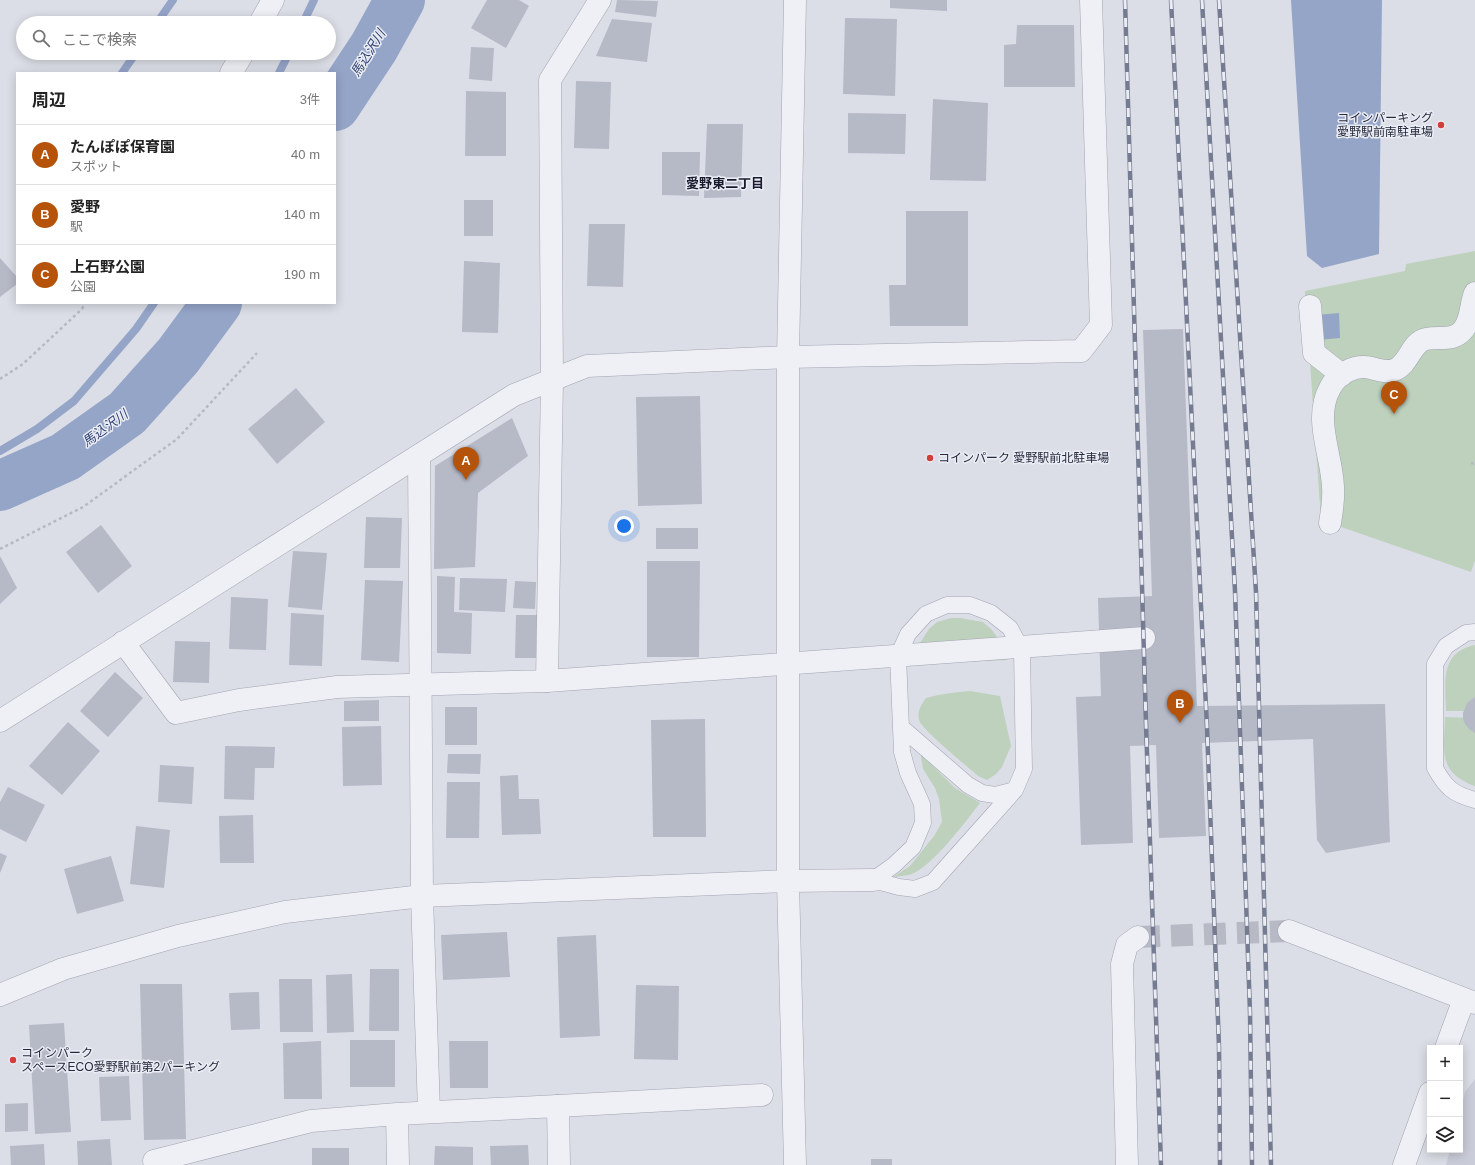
<!DOCTYPE html>
<html lang="ja">
<head>
<meta charset="utf-8">
<style>
	:root { --surface:#fff; --page:#f2f2f2; --text:#222; --muted:#767676; --line:#e0e0e0; --accent:#b45309 }
	body { margin:0; font-family:Helvetica,"Noto Sans JP",sans-serif; background:var(--page); color:var(--text) }
	.controls { position:absolute; right:12px; bottom:12px; display:grid; overflow:hidden; border-radius:0px; box-shadow:0 2px 10px #0003 }
	.controls button { width:36px; height:36px; display:grid; place-items:center; padding:0; border:0; border-bottom:1px solid var(--line); background:var(--surface); color:var(--text); font:20px sans-serif }
	.you { position:absolute; left:624px; top:526px; width:14px; height:14px; margin:-10px; border:3px solid #fff; border-radius:50%; background:#1a73e8; box-shadow:0 0 0 6px #1a73e833 }
	.badge { display:grid; place-items:center; width:26px; height:26px; border-radius:50%; background:var(--accent); color:#fff; font-size:13px; font-weight:700 }
	.pin { position:absolute; translate:-50% -33px; filter:drop-shadow(0 1px 2px #0008) }
	.pin::after { content:''; position:absolute; top:21px; width:14px; height:12px; background:inherit; clip-path:polygon(0 0,100% 0,50% 100%) }
	.list { margin:0; padding:0; list-style:none }
	h2 { display:flex; justify-content:space-between; align-items:center; height:52px; margin:0; padding:0 16px; font-size:17px }
	h2 small { font-size:13px; font-weight:400; color:var(--muted) }
	.list li { display:grid; grid-template-columns:26px 1fr auto; gap:12px; align-items:center; box-sizing:border-box; height:60px; padding:0 16px; border-top:1px solid var(--line) }
	.list b { display:block; font-size:15px; white-space:nowrap }
	.list p { margin:0; font-size:13px; white-space:nowrap; color:var(--muted) }
	.list em { font-size:13px; font-style:normal; color:var(--muted) }
	.icon { flex:none; width:22px; height:22px; fill:none; stroke:currentColor; stroke-width:2; stroke-linecap:round; stroke-linejoin:round }
	.map { position:relative; flex:none; width:1475px; height:1165px; overflow:hidden }
	.search { position:absolute; background:var(--surface); box-shadow:0 2px 10px #0003; left:16px; top:16px; width:320px; height:44px; display:flex; align-items:center; gap:10px; box-sizing:border-box; padding:0 14px; border-radius:22px; color:var(--muted); font-size:15px }
	.panel { position:absolute; background:var(--surface); box-shadow:0 2px 10px #0003; left:16px; top:72px; width:320px; height:232px; border-radius:0px }
	.map>svg:first-child { display:block }
</style>
</head>
<body>
<div class="map">
<svg width="1475" height="1165" viewBox="0 0 1475 1165">
	<rect width="100%" height="100%" fill="#dcdee7"/>
	<path fill="#cacdd9" d="M1475,1079V1165H1446L1450,1150H1460V1112L1465,1092Z"/>
	<path fill="#bed1bd" d="M1475,251V560L1471,572L1321,520L1305,291L1405,271L1406,264Z
		M951,618H960L983,622L991,629L1006,648L1007,660L916,664L915,651L929,629L937,622Z
		M1475,645V711H1446C1445,682 1440,652 1475,645Z
		M970,691L1000,696L1011,746L1002,767L996,774L987,780L978,776C967,766 923,731 919,720C917,711 921,705 926,698C941,694 955,692 970,691Z
		M1445,717L1475,718V786C1471,785 1467,783 1464,781C1437,767 1445,742 1445,717Z
		M920,751L928,761L955,788L980,803C966,821 931,869 909,875C904,876 898,876 893,877L910,866L934,836L942,822L939,799L935,788L923,769Z"/>
	<path fill="#95a5c8" d="M1291,0H1382L1379,254L1322,268L1307,256Z
		M1339,313L1340,338L1318,340L1316,315Z"/>
	<g fill="none" stroke-linecap="round" stroke-linejoin="round">
		<path stroke="#95a5c8" stroke-width="8" d="M157,23L173,0
			M303,23L314,0
			M122,73L136,53
			M279,73L289,53
			M0,451L37,429L74,401L136,329L154,303"/>
		<path stroke="#95a5c8" stroke-width="50" d="M335,106L374,47L400,0
			M0,486L65,457L127,413L178,356L217,303"/>
	</g>
	<path fill="#b6b9c6" d="M487,0H519L529,6L506,48L471,28Z
		M617,0L658,1L656,17L615,12Z
		M890,0H947V11L890,8Z
		M845,18L897,19L895,96L843,94Z
		M612,19L652,23L647,62L596,56Z
		M1017,25H1074L1075,87H1004V45L1016,44Z
		M471,47L494,48L492,81L469,79Z
		M576,81L611,82L609,149L574,148Z
		M466,91L506,92V156H465Z
		M933,99L988,103L986,181L930,180Z
		M848,113L906,114L905,154L848,153Z
		M707,124H743L741,197L704,198Z
		M662,152H700L699,196L662,195Z
		M464,200H493V236H464Z
		M906,211H968V326H890L889,285H906Z
		M589,224H625L623,287L587,286Z
		M0,258L17,277V284L0,297Z
		M464,261L500,263L498,333L462,332Z
		M1183,329L1197,706L1385,704L1390,842L1326,853L1317,840L1313,739L1202,743L1206,836L1159,838L1156,745L1130,746L1133,843L1081,845L1076,697L1101,696L1098,598L1152,596L1143,330Z
		M296,388L325,422L277,464L248,429Z
		M700,396L702,504L638,506L636,397Z
		M512,418L528,456L478,493L475,567L434,569L435,466Z
		M366,517L402,518L400,568H364Z
		M101,525L132,566L98,593L66,552Z
		M656,528H698V549H656Z
		M293,551L327,553L322,610L288,607Z
		M0,556L17,588L0,604Z
		M647,561H700L699,657H647Z
		M437,576L455,577L454,612L472,613L471,654L437,653Z
		M460,578L507,579L505,612L459,610Z
		M365,580L403,581L399,662L361,660Z
		M515,581L536,582L535,609L513,608Z
		M231,597L268,599L266,650L229,649Z
		M291,613L324,615L322,666L289,665Z
		M516,615H537L536,658H515Z
		M175,641L210,642L209,683L173,682Z
		M115,672L143,698L108,737L80,711Z
		M1475,697V733L1469,729L1465,724L1463,719V713L1467,703Z
		M379,700V721H344V701Z
		M445,707H477V745H445Z
		M705,719L706,837H653L651,720Z
		M68,722L100,751L62,795L29,766Z
		M381,726L382,785L343,786L342,727Z
		M225,746L275,747L274,768H255L254,800L224,799Z
		M448,754H481L480,774L447,773Z
		M160,765L194,767L192,804L158,802Z
		M518,775L519,799H539L541,834L502,835L500,776Z
		M447,782H480L479,838H446Z
		M8,787L45,805L26,842L0,829V802Z
		M253,815L254,863H220L219,816Z
		M136,826L170,830L164,888L130,884Z
		M0,853L7,856L0,873Z
		M111,856L124,901L77,914L64,869Z
		M507,932L510,977L443,980L441,935Z
		M596,935L600,1036L560,1038L557,937Z
		M370,969H399V1031H369Z
		M352,974L354,1032L327,1033L326,975Z
		M279,979H312L313,1032H280Z
		M140,984H182L186,1139L144,1140Z
		M636,985L679,986L678,1060L634,1059Z
		M259,992L260,1029L231,1030L229,993Z
		M64,1023L71,1132L35,1134L29,1025Z
		M350,1040H395V1087H350Z
		M321,1041L322,1099H284L283,1043Z
		M449,1041H488V1088H450Z
		M129,1076L131,1120L101,1121L99,1077Z
		M28,1103V1131L5,1132V1104Z
		M110,1139L112,1165H78L77,1141Z
		M44,1144L45,1165H11L10,1146Z
		M528,1145L529,1165H491L490,1146Z
		M435,1146L473,1147V1165H434Z
		M312,1148H349V1165H312Z
		M871,1159H892V1165H871Z"/>
	<g fill="none" stroke-linecap="round" stroke-linejoin="round">
		<path stroke="#b7bac5" stroke-width="22" stroke-dasharray="22 11" stroke-linecap="butt" d="M1138,937L1289,931"/>
		<g stroke="#a1a4b1" stroke-width="17">
			<path id="service" d="M947,605H970L991,613L1010,628L1022,651L1024,769L1015,790L933,882L915,889L899,887L873,880L894,865L913,847L923,823L922,804L908,773L902,752L898,656L908,634L926,614Z
				M1475,632L1466,633L1446,646L1435,664V768C1446,788 1453,794 1475,800
				M901,727L968,785L982,793L995,795L1015,790"/>
		</g>
		<g stroke="#a1a4b1" stroke-width="23">
			<path id="pedestrian" d="M1310,306L1314,353L1342,375
				M419,456L422,896L429,1112
				M1330,523C1332,511 1334,499 1333,487C1332,455 1313,419 1330,388C1337,374 1355,364 1371,368C1379,370 1385,373 1394,370C1409,365 1411,342 1426,339C1440,336 1453,342 1463,330C1472,319 1470,305 1475,293
				M547,681L1144,638
				M558,1106L762,1095"/>
		</g>
		<g stroke="#a1a4b1" stroke-width="23">
			<path id="minor" d="M260,23L273,0
				M231,73L243,53
				M123,642L176,713L239,700L337,687L547,681L552,380L550,80L600,0
				M0,721L514,395L587,366L788,357L1081,351L1101,325L1091,0
				M397,1114L398,1165
				M155,1165L154,1161L311,1121L397,1114L558,1106L559,1165"/>
		</g>
		<g stroke="#a1a4b1" stroke-width="23">
			<path id="tertiary" d="M1289,931L1475,1003
				M0,995L63,969L178,936L285,912L422,896L788,881L873,880
				M1446,1048L1464,999
				M795,1165L788,881V357L795,0
				M1127,1165L1122,964L1127,945L1138,937
				M1404,1165L1430,1093"/>
		</g>
		<path stroke="#b6b9c1" stroke-width="2.5" stroke-dasharray="3 3" stroke-linecap="butt" d="M0,379L23,364L82,309L85,303
			M1471,463L1475,464
			M0,549L83,507L177,439L257,353"/>
		<use href="#service" stroke="#eff0f5" stroke-width="16"/>
		<use href="#pedestrian" stroke="#eff0f5" stroke-width="22"/>
		<use href="#minor" stroke="#eff0f5" stroke-width="22"/>
		<use href="#tertiary" stroke="#eff0f5" stroke-width="22"/>
		<g stroke="#757b90" stroke-width="4.5">
			<path id="rail" d="M1125,0L1146,724L1161,1165
				M1171,0L1207,727L1219,1047L1220,1165
				M1202,0L1235,591L1250,1012L1252,1165
				M1219,0L1256,592L1271,1165"/>
		</g>
		<use href="#rail" stroke="#ebedf4" stroke-width="3" stroke-dasharray="9" stroke-linecap="butt"/>
	</g>
	<g fill="#d13f3b" stroke="#ebedf4" stroke-width="1.5">
		<circle cx="1441" cy="125" r="4"/>
		<circle cx="930" cy="458" r="4"/>
		<circle cx="13" cy="1060" r="4"/>
	</g>
	<g text-anchor="middle" dominant-baseline="central" stroke-width="3" stroke-linejoin="round" paint-order="stroke">
		<g font-size="12" fill="#252a3d" stroke="#ebedf4" text-anchor="start">
			<text x="1433" y="118" text-anchor="end">コインパーキング<tspan x="1433" dy="14">愛野駅前南駐車場</tspan></text>
			<text x="938" y="458">コインパーク 愛野駅前北駐車場</text>
			<text x="21" y="1053">コインパーク<tspan x="21" dy="14">スペースECO愛野駅前第2パーキング</tspan></text>
		</g>
		<g font-size="13" font-style="italic" fill="#2f4172" stroke="#ebedf4">
			<text transform="translate(368 53) rotate(-58)">馬込沢川</text>
			<text transform="translate(105 428) rotate(-36)">馬込沢川</text>
		</g>
		<g font-size="13" font-weight="bold" fill="#181b2e" stroke="#ebedf4">
			<text x="725" y="183">愛野東二丁目</text>
		</g>
	</g>
</svg>
<div class="controls">
<button>+</button>
<button>−</button>
<button><svg class="icon" aria-label="layers" viewBox="0 0 24 24"><path d="M12 4l9 5-9 5-9-5zM3 14l9 5 9-5"/></svg></button>
</div>
<div class="you"></div>
<div class="pin badge" style="left:466px;top:480px">A</div>
<div class="pin badge" style="left:1180px;top:723px">B</div>
<div class="pin badge" style="left:1394px;top:414px">C</div>
<div class="search"><svg class="icon" aria-label="search" viewBox="0 0 24 24"><circle cx="10" cy="10" r="6"/><path d="M15 15l6 6"/></svg>ここで検索</div>
<section class="panel">
<h2>周辺<small>3件</small></h2>
<ul class="list">
<li><span class="badge">A</span><div><b>たんぽぽ保育園</b><p>スポット</p></div><em>40 m</em></li>
<li><span class="badge">B</span><div><b>愛野</b><p>駅</p></div><em>140 m</em></li>
<li><span class="badge">C</span><div><b>上石野公園</b><p>公園</p></div><em>190 m</em></li>
</ul>
</section>
</div>
</body>
</html>
